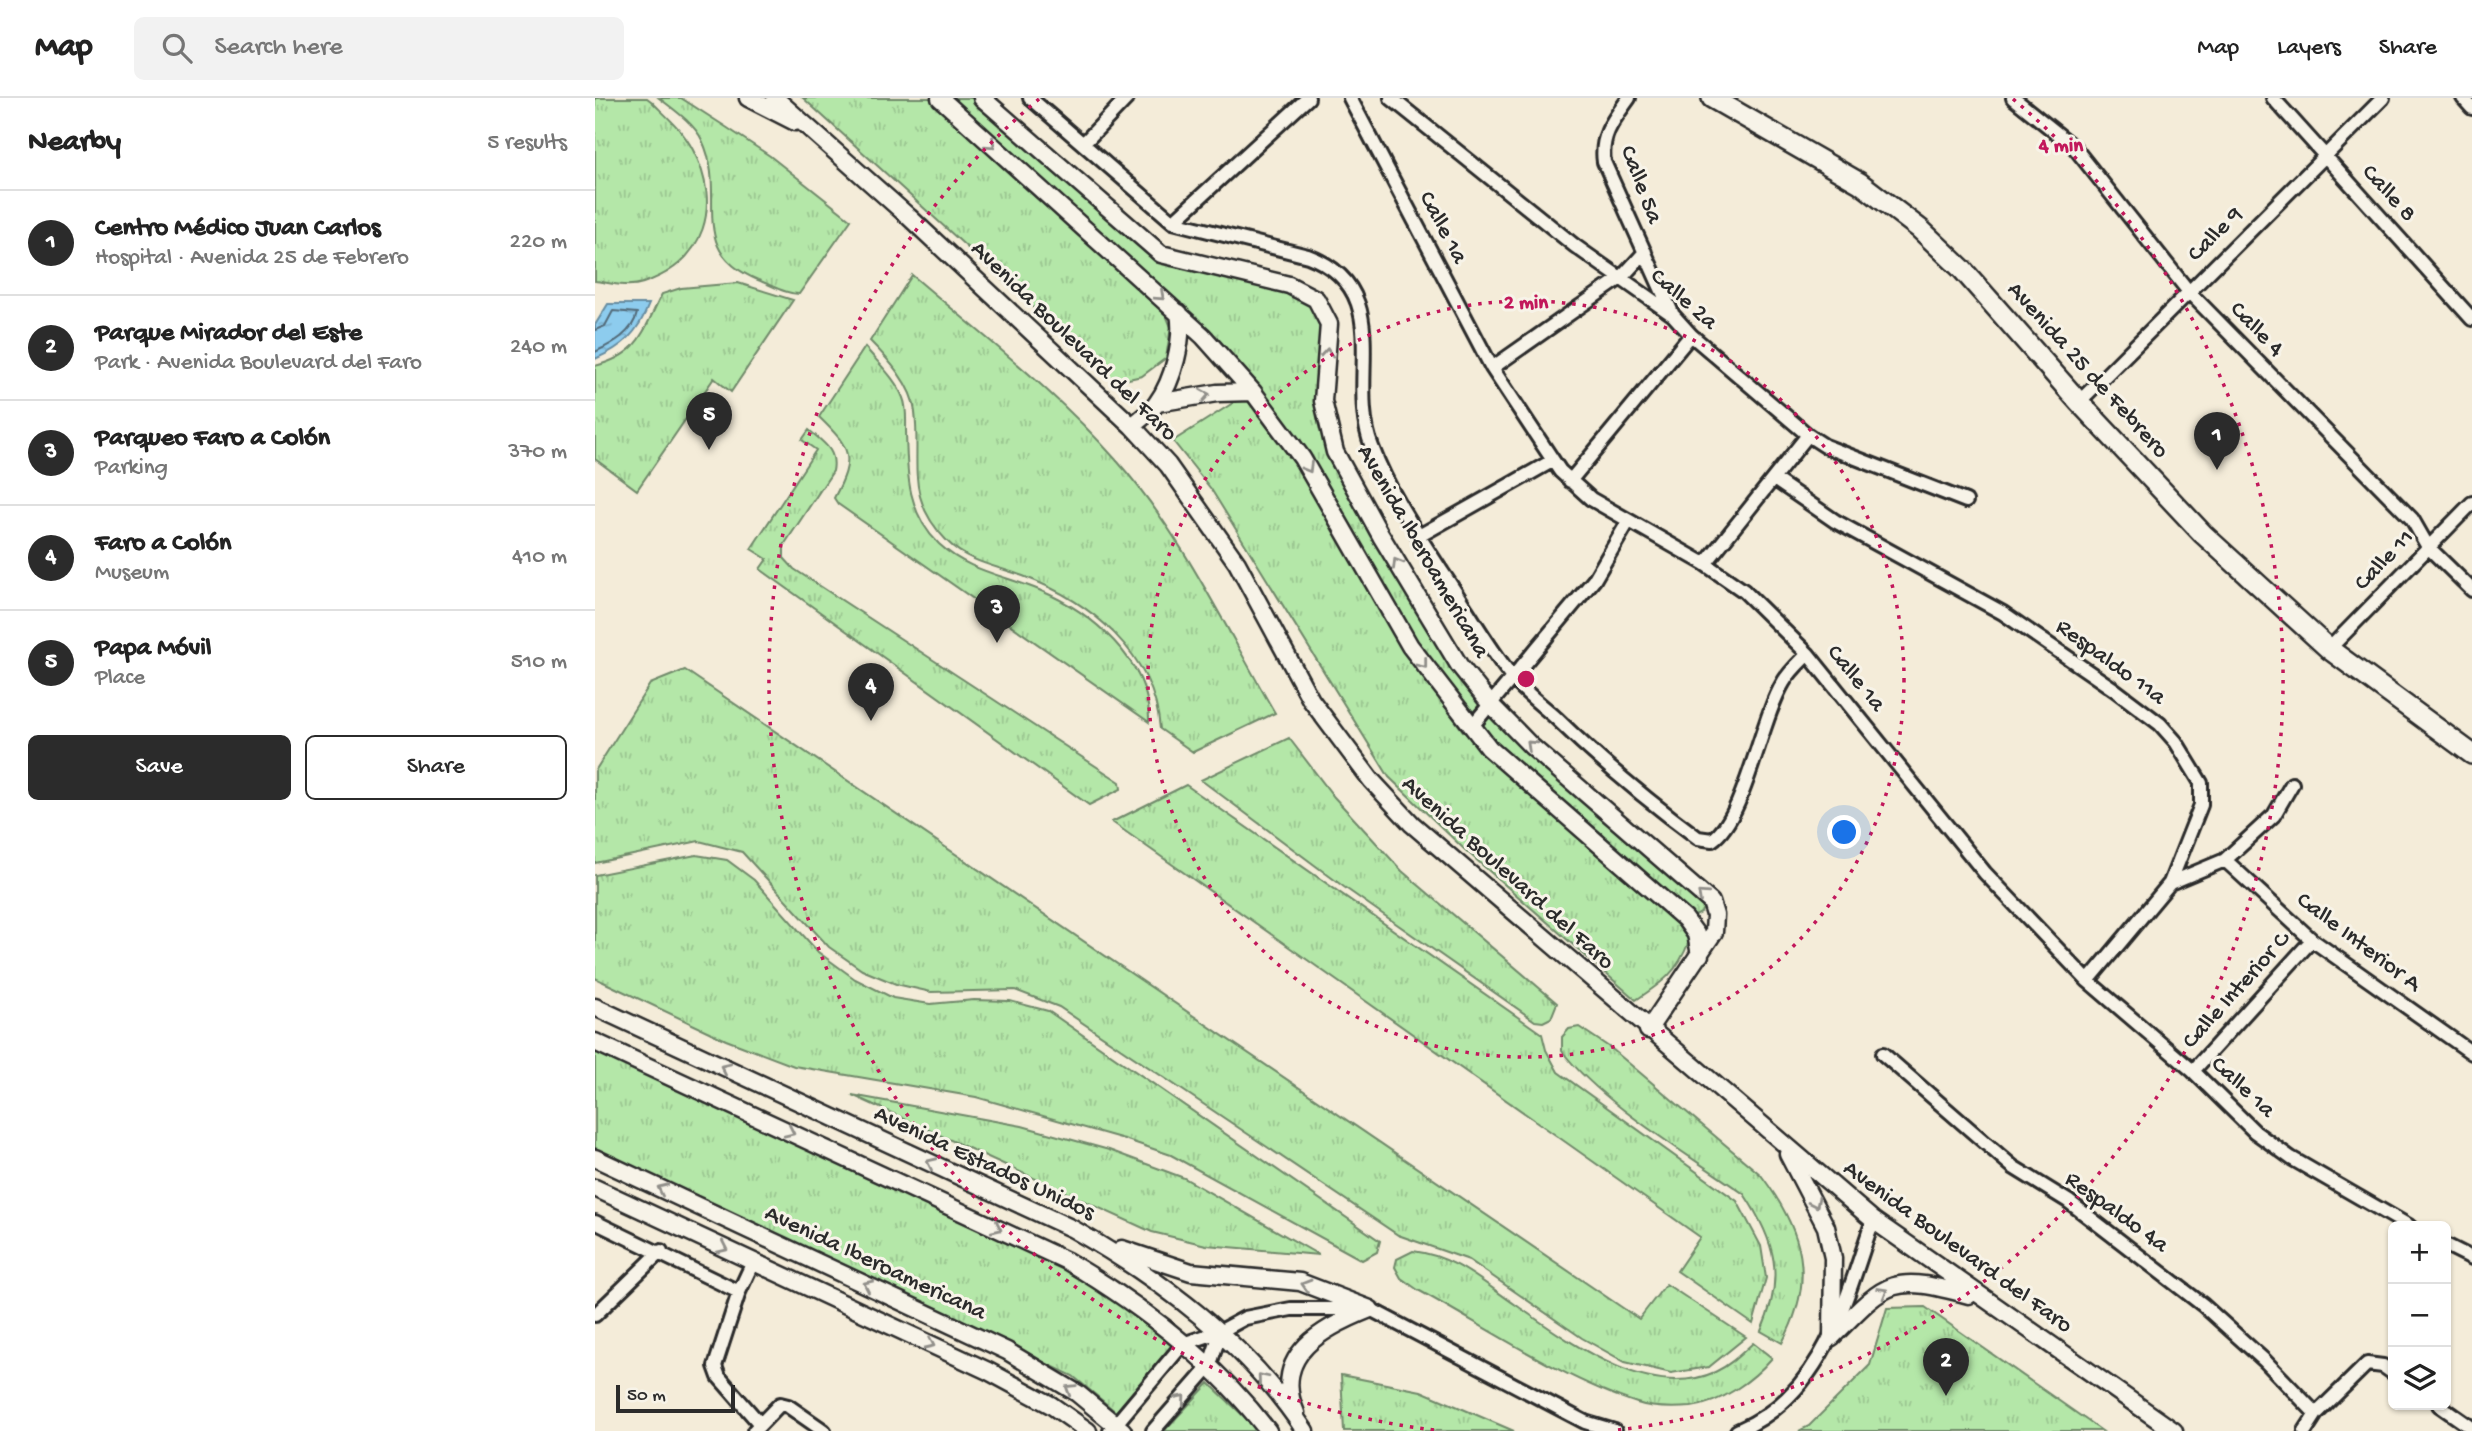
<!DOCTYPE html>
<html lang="en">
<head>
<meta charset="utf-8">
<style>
	:root { --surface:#fff; --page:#f2f2f2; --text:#222; --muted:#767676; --line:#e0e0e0; --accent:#2b2b2b }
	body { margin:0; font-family:"Gochi Hand",sans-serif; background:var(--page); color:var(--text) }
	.controls { position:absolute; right:21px; bottom:21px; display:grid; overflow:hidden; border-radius:10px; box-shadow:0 2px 5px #0004 }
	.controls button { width:63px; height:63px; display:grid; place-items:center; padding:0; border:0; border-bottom:2px solid var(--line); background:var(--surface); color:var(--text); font:35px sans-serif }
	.scale { position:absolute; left:21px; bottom:18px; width:119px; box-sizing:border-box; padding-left:7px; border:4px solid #2b2b2b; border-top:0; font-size:19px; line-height:24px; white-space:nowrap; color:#2b2b2b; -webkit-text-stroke:5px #f7f3e8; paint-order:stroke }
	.you { position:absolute; left:1250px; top:735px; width:24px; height:24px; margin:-18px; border:5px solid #fff; border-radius:50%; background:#1a73e8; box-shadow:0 0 0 10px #1a73e833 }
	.badge { display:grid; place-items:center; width:46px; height:46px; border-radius:50%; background:var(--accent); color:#fff; font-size:23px; font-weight:700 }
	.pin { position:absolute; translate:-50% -58px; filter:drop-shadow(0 2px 4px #0008) }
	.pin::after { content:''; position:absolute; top:37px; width:24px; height:21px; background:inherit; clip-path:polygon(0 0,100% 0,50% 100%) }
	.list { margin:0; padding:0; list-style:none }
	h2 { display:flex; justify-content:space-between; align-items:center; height:91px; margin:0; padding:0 28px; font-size:30px }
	h2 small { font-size:23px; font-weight:400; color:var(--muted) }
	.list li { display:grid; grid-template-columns:46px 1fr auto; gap:21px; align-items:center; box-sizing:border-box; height:105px; padding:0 28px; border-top:2px solid var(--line) }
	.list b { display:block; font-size:26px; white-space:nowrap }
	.list p { margin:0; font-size:23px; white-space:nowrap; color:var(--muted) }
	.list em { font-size:23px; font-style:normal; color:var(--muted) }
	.actions { display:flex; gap:14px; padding:21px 28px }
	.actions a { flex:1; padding:16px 0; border:2px solid var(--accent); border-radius:10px; text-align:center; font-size:24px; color:var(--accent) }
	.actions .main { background:var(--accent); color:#fff }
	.icon { flex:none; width:38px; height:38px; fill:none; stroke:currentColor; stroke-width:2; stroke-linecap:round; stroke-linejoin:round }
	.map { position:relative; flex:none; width:1877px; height:1333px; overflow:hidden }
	header { display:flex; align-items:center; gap:42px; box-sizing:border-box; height:98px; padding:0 35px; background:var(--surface); border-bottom:2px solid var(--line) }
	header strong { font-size:33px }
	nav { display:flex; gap:38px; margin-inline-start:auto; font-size:24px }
	.search { width:490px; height:63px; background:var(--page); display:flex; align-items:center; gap:18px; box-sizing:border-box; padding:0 24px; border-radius:10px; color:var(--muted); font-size:26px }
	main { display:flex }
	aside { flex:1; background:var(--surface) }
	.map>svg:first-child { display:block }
</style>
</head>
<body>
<header>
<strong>Map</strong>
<div class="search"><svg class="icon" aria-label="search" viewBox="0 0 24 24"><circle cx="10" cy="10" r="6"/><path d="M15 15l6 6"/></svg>Search here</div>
<nav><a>Map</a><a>Layers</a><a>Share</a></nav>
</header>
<main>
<aside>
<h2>Nearby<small>5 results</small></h2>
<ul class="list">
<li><span class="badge">1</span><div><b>Centro Médico Juan Carlos</b><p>Hospital · Avenida 25 de Febrero</p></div><em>220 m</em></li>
<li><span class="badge">2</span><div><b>Parque Mirador del Este</b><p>Park · Avenida Boulevard del Faro</p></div><em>240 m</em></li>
<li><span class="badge">3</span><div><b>Parqueo Faro a Colón</b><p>Parking</p></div><em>370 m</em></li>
<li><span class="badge">4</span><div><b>Faro a Colón</b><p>Museum</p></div><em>410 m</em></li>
<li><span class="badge">5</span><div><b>Papa Móvil</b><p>Place</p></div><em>510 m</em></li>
</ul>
<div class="actions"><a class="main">Save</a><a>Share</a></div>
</aside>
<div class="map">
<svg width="1877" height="1333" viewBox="0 0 1877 1333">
	<defs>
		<pattern id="grass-tufts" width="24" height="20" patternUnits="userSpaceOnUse" patternTransform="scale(1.75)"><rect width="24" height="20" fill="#b4e7a8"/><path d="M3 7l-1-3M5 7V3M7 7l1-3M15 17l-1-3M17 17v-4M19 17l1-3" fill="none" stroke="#9bc691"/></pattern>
		<pattern id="water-ripples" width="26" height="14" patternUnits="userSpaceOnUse" patternTransform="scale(1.75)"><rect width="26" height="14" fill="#8dccee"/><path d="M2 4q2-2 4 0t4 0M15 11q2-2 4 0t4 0" fill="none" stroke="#7aafcc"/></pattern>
	</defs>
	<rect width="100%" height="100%" fill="#f4ecd9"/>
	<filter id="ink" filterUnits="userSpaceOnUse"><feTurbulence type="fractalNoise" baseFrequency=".0143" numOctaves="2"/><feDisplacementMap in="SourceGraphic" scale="14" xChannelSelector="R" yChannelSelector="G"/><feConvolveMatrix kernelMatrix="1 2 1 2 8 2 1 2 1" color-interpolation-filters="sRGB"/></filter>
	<g filter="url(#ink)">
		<path fill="url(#grass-tufts)" stroke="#70896a" stroke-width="2" d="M0,0H52L56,3C71,18 88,32 98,52C127,107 111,164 48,185C33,190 15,185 0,183Z
			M64,0H86L131,29L175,58L256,122L204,196C190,196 176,187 163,182C89,151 134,99 107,42C99,25 78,11 64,0Z
			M208,0H335L569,212L576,229L571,260L547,278L520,284Z
			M351,0H382L566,160L693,190L719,204L730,229L739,361L862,569L1109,807L1106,815L1096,820L895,646L813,536L660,291Z
			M317,177C387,237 462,294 522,363C587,436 631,531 680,615L598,654L565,631C559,555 495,503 428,478C401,468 372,464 352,443C309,399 326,366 320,314C317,287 293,261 275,243Z
			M143,185L198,202L136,294L119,280L42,392L0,361V268C46,256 47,234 67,196L86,190Z
			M270,249C283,265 301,281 308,300C312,309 311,322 311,332C312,373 311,414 344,446C373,473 408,477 444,492C495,513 556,563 554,624L243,406L239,400C261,359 256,350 224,319Z
			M649,298L704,371L810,554L868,633L1081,825L1094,843C1083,874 1068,884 1041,902L868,750L794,679L616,391L578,343Z
			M214,332C229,345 242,352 238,373L189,447V460L199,471L525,684L526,691L494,707L165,471L172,461L156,451L221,352L207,342Z
			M90,572L1044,1221L1071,1186L1151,1239L1114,1269L1076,1275L1030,1264L987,1240L874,1162L803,1137L464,909L420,892L336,894L301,886L267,872L234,849L147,754L104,743L0,765V673L55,586Z
			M694,640L739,699L807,773L962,905L956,920L948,924L940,923L749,789L606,682Z
			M591,687L947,936L951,952L963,974L1142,1103L1166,1148L1171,1180L1158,1226L1082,1173L1105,1139L517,724Z
			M101,757L132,762L159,782L223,854L260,881L298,900L335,906L379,902L415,903L453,913L785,1143L782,1154L767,1162L576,1057L529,1041L381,999L199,968L131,942L0,880V777Z
			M984,929L1017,951L1166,1077C1208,1133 1222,1181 1187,1245L1166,1233C1190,1179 1181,1144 1149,1096C1093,1056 1007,1006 967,953V939L974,931Z
			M0,952L493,1181L577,1248L521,1314L478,1278L0,1052Z
			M257,997L427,1028L514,1052L589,1080L724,1157L611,1147L557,1134Z
			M818,1153C860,1158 887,1184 921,1207C973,1243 1053,1304 1120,1274C1135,1267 1146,1256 1158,1245L1177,1260C1158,1282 1127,1305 1096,1309C1081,1310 1056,1310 1042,1305C969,1282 891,1229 823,1192L806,1180L800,1169L802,1161Z
			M1330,1209L1507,1333H1204L1214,1328L1275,1267L1292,1210Z
			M746,1277L826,1293L919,1333H749Z
			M614,1285L664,1333H569Z"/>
		<path fill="url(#water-ripples)" stroke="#668ca0" stroke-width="2" d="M13,206H54C43,235 28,249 0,261V227Z"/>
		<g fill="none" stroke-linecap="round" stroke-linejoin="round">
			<path stroke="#526b79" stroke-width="2" d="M0,232L10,228L18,213L42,215C38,235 17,246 0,254"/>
			<g stroke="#2b2b2b" stroke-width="18">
				<path id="minor" d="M435,0L578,124L713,158C803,192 750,282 777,349C794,394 821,434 847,474C871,509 892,548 918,580C930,595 947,607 961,620C1005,663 1053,703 1103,740L1117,742C1150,720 1165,623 1188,585C1194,574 1204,565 1213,556
					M755,0L897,270L965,373L996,401L1110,466L1149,493L1213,556L1390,775L1493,883L1598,973L1660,1034L1696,1060L1814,1128
					M796,0L980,148L1078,217L1096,237L1213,337L1230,348L1371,403
					M1034,0C1019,21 1005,37 1009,64L1077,215
					M1418,0L1479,49L1594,194L1817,421L1833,449L1877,492
					M1678,0L1877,221
					M1868,0L1877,10
					M488,46L532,0
					M578,124L713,0
					M897,270L1027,179L1050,154
					M1484,304L1788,0
					M1179,381L1240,423L1408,515L1520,592L1565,626L1581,644L1606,685V707L1575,785L1493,883
					M975,383L1096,237
					M824,438L957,363
					M1110,466L1213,337
					M1734,551L1877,405
					M877,628L999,482L1033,424
					M1630,762L1717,842L1877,955
					M1575,785L1630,762L1679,717L1697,686
					M1288,956L1418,1069L1473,1103L1608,1207L1670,1263L1721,1316
					M1598,973L1717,842
					M0,1124L144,1194
					M1851,1147L1877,1160
					M158,1164L144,1194L120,1268L124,1279L165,1326
					M0,1217L66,1153
					M1844,1307L1877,1330
					M159,1333L185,1306L193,1308L229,1333
					M515,1333L588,1246L626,1233L650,1220L696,1211H775L990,1324L1020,1333
					M558,1333L614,1269L626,1233
					M1142,1333C1229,1297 1250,1203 1278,1122
					M1710,1333L1721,1316L1772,1266L1788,1268L1798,1275"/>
			</g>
			<g stroke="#2b2b2b" stroke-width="21">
				<path id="tertiary" d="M153,0L200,24
					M180,0L314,119L537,328L573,367L642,465L716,602L776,682L817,726L1278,1122L1579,1333
					M345,0L608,238L658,294L707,360L815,548L894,650L1090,821L1101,836L1105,857
					M387,0L566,156L694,187L721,201L734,226L728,303L740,354L786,438L864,567L896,607L936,648L1116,804L1120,817L1119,834L1053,932
					M562,305L622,295L658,294
					M537,328C545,321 556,314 562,305C578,283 589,242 584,215
					M0,909L478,1131C567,1182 653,1246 710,1333
					M0,944L472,1163C546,1207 620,1264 673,1333
					M1193,1056L1231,1129L1238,1160L1237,1239
					M0,1060L412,1253L482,1295L528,1333
					M0,1090L393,1273L456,1307L493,1333
					M527,1151L596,1174L705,1184L775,1211
					M1237,1239C1293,1182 1296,1176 1374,1197
					M701,1315C675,1256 730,1229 775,1211"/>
			</g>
			<g stroke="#2b2b2b" stroke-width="24">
				<path id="secondary" d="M1117,0L1265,85L1325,131L1367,171L1484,304L1608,436L1734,551L1877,656"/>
			</g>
			<use href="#minor" stroke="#f7f3e8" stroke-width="12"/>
			<use href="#tertiary" stroke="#f7f3e8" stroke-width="16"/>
			<use href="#secondary" stroke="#f7f3e8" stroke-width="19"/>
		</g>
		<defs><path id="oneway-chevron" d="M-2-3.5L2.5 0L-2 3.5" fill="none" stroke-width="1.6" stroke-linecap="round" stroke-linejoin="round" transform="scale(1.75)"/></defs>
		<g stroke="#918f8a">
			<use href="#oneway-chevron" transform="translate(396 46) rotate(42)"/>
			<use href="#oneway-chevron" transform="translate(565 198) rotate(42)"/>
			<use href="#oneway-chevron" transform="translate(732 255) rotate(-85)"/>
			<use href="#oneway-chevron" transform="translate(610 297) rotate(-10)"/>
			<use href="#oneway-chevron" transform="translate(713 370) rotate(60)"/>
			<use href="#oneway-chevron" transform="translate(802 465) rotate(-121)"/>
			<use href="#oneway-chevron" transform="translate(828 566) rotate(52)"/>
			<use href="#oneway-chevron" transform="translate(936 647) rotate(-137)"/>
			<use href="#oneway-chevron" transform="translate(1107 797) rotate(-138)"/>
			<use href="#oneway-chevron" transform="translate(130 970) rotate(-155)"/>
			<use href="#oneway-chevron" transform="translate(195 1034) rotate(25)"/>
			<use href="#oneway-chevron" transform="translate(336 1065) rotate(-155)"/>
			<use href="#oneway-chevron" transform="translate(67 1091) rotate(-155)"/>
			<use href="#oneway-chevron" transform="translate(1220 1105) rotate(64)"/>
			<use href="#oneway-chevron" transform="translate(402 1130) rotate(25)"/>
			<use href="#oneway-chevron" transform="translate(128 1150) rotate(25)"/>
			<use href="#oneway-chevron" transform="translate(273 1187) rotate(-155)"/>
			<use href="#oneway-chevron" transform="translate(711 1187) rotate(-163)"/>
			<use href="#oneway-chevron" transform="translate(1288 1194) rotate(-30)"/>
			<use href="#oneway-chevron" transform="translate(335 1246) rotate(25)"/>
			<use href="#oneway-chevron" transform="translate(667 1280) rotate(-130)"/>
			<use href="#oneway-chevron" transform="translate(475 1291) rotate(-148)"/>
			<use href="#oneway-chevron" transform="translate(586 1301) rotate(-49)"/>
		</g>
	</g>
	<g fill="none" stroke="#c2185b" stroke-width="3.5" stroke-dasharray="3.5 7">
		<circle cx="931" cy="581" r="378"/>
		<path d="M839 1332A757 757 0 0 1 444 1M1418 1A757 757 0 0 1 1023 1332"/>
	</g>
	<g text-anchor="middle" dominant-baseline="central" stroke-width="6" stroke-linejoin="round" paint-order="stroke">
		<g font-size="24" fill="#2b2b2b" stroke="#f7f3e8">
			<text transform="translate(1045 87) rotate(69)">Calle 5a</text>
			<text transform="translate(1793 96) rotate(48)">Calle 8</text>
			<text transform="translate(847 130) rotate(62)">Calle 1a</text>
			<text transform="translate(1621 137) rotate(-45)">Calle 9</text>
			<text transform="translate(1088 202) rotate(41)">Calle 2a</text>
			<text transform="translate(1661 232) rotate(46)">Calle 4</text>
			<text transform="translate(478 244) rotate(44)">Avenida Boulevard del Faro</text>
			<text transform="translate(1492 273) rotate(48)">Avenida 25 de Febrero</text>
			<text transform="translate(827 454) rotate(60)">Avenida Iberoamericana</text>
			<text transform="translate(1790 463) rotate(-46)">Calle 11</text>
			<text transform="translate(1515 565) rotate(36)">Respaldo 11a</text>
			<text transform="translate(1260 581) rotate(51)">Calle 1a</text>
			<text transform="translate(912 776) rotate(42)">Avenida Boulevard del Faro</text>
			<text transform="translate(1763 845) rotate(37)">Calle Interior A</text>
			<text transform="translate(1642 893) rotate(-48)">Calle Interior C</text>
			<text transform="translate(1647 990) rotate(43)">Calle 1a</text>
			<text transform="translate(389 1066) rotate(25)">Avenida Estados Unidos</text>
			<text transform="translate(1521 1115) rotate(36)">Respaldo 4a</text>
			<text transform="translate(1362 1150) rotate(36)">Avenida Boulevard del Faro</text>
			<text transform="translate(280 1166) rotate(25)">Avenida Iberoamericana</text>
		</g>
	</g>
	<circle cx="931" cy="581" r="10" fill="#c2185b" stroke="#f7f3e8" stroke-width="3.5"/>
	<g font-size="21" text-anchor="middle" font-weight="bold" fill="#c2185b" stroke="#f7f3e8" stroke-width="6" stroke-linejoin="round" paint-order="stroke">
		<text x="1466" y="53">4 min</text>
		<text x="931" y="210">2 min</text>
	</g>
</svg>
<div class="controls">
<button>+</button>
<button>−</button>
<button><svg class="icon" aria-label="layers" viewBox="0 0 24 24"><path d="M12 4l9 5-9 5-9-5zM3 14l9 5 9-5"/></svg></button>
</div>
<div class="scale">50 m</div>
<div class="you"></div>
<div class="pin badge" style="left:1622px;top:372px">1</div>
<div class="pin badge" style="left:1351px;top:1298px">2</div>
<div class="pin badge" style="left:402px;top:545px">3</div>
<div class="pin badge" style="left:276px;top:623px">4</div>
<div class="pin badge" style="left:114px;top:352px">5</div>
</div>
</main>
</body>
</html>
